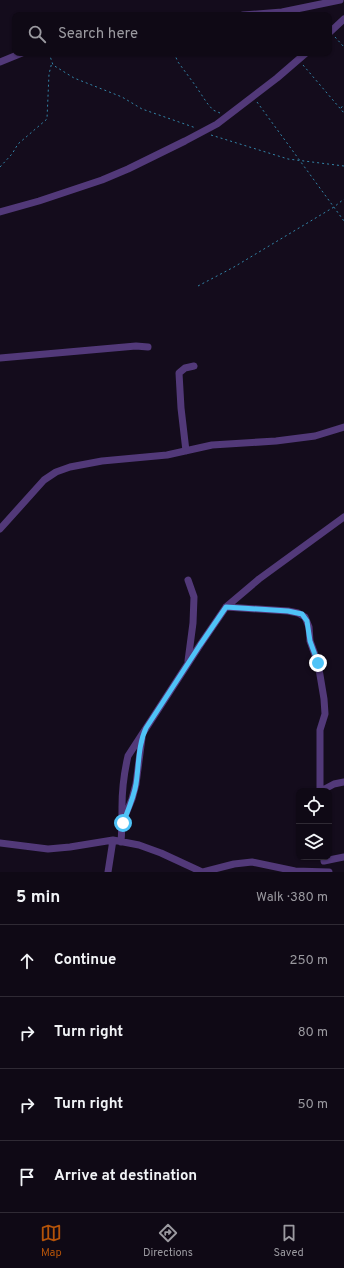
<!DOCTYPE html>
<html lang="en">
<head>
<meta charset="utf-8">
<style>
	:root { --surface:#0f0915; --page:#18121e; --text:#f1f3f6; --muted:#9b9aa0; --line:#2f2a34; --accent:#b45309 }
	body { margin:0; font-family:Overpass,sans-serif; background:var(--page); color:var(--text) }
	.controls { position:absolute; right:12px; bottom:12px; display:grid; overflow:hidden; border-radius:8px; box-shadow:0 1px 3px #0004 }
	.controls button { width:36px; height:36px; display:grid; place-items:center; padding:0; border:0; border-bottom:1px solid var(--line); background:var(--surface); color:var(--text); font:20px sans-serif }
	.stop { position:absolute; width:12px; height:12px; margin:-9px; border:3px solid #4fc3f7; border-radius:50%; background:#fff }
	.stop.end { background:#4fc3f7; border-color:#fff; box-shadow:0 1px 4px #0008 }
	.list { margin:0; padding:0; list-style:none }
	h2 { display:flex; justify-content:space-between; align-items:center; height:52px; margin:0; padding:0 16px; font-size:17px }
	h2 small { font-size:13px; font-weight:400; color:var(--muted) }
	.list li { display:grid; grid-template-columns:26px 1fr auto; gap:12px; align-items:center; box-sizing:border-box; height:72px; padding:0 16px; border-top:1px solid var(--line) }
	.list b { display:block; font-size:15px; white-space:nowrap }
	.list em { font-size:13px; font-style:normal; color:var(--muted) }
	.icon { flex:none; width:22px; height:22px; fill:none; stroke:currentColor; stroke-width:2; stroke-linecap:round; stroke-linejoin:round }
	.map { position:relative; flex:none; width:344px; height:872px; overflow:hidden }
	.search { position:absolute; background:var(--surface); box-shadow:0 1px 3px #0004; left:12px; right:12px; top:12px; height:44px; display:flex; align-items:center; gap:10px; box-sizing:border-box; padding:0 14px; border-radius:8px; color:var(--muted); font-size:15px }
	.sheet { height:340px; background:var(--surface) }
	nav { display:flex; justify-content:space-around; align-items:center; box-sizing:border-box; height:56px; border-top:1px solid var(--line); background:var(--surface); font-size:11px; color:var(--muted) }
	nav a { display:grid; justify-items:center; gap:2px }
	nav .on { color:var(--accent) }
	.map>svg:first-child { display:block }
</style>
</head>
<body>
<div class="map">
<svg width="344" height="872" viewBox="0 0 344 872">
	<rect width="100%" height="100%" fill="#140c1c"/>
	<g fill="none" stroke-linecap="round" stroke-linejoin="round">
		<path stroke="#3385a8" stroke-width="1" stroke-dasharray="2 3" stroke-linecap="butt" d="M335,37L344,47
			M49,53L53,65L74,78L122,97L142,109L196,128
			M174,53L178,62L195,85L207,103L213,110L220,113
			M303,65L344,113
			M257,102L344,221
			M341,108L344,104
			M211,135L288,159L344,166
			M0,167L12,154L18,144L47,119L49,74L52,62
			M198,286L234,267L334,207L344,199"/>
		<path stroke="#523979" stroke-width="7" d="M243,15L282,12L340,0
			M329,33L344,19
			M0,62L22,53
			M0,212L39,201L102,180L128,169L185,141L217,124L277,78L306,53
			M0,358L136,346L148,347
			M186,451L181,408L179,373L185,368L194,366
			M0,529L44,480L56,472L70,467L102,461L167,455L212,445L276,441L315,436L344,427
			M188,580L194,597L193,623L188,661
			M226,607L288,611L298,613L305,617L309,627L310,641L318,663L324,699L325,714L320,730V791
			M321,791L334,784L344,782
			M123,821L132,799L136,784L142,738
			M121,842C122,830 122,819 122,807C122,790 124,773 128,756L200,645L226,607L259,579L344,517
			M0,843L48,849L70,847L113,840L139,845L161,853L202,872
			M324,861L344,857
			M108,872L113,840
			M203,872L234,864L252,862L295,871L329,872"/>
	</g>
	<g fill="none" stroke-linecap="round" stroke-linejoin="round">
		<path stroke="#4fc3f7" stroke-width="5" d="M123,823C128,810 134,797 136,784C139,765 138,745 146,728L200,645L226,607L288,611L302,614L307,621L310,641L318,663"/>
	</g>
</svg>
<div class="controls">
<button><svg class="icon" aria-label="locate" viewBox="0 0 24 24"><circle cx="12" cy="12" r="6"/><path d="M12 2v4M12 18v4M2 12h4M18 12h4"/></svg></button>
<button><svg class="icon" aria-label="layers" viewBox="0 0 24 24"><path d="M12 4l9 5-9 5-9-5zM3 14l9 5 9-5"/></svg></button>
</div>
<div class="stop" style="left:123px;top:823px"></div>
<div class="stop end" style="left:318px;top:663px"></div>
<div class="search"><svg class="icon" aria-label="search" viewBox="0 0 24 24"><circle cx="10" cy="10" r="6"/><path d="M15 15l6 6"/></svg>Search here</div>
</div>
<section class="sheet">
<h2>5 min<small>Walk · 380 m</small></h2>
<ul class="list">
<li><svg class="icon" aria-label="ahead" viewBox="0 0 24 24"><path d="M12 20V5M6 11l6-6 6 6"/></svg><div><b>Continue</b></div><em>250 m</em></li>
<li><svg class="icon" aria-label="right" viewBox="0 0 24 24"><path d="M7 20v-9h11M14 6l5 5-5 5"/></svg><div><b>Turn right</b></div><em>80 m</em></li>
<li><svg class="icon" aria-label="right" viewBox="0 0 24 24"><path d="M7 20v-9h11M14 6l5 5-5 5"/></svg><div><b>Turn right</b></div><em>50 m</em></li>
<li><svg class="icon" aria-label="arrive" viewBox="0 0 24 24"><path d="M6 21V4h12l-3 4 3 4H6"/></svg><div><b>Arrive at destination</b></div></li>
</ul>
</section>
<nav>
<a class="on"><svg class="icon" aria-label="map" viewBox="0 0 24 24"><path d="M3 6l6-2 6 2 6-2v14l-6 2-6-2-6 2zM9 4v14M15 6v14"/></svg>Map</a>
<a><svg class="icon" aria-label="directions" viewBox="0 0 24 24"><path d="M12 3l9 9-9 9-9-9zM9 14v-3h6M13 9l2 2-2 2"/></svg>Directions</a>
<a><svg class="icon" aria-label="saved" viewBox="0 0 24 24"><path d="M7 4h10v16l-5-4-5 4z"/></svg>Saved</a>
</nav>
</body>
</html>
